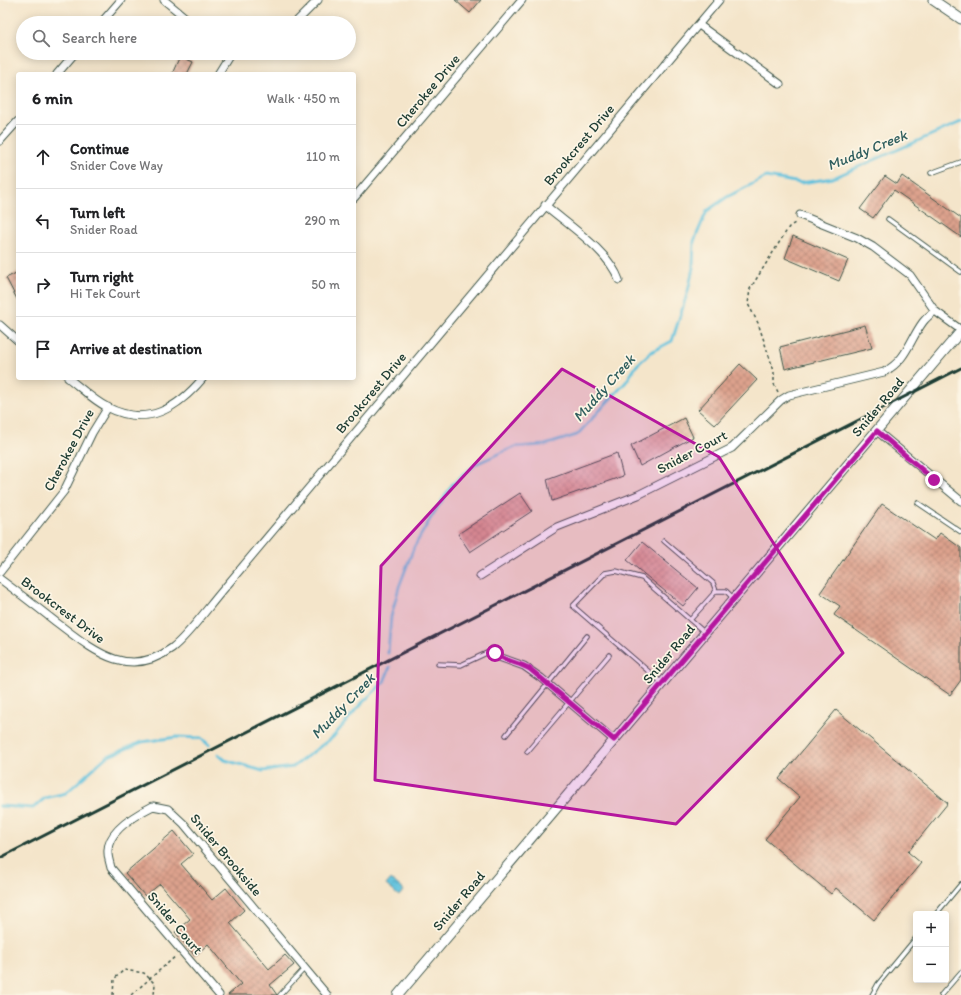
<!DOCTYPE html>
<html lang="en">
<head>
<meta charset="utf-8">
<style>
	:root { --surface:#fff; --page:#f6f6f6; --text:#202124; --muted:#757577; --line:#e0e0e0 }
	body { margin:0; font-family:Itim,sans-serif; background:var(--page); color:var(--text) }
	.controls { position:absolute; right:12px; bottom:12px; display:grid; overflow:hidden; border-radius:4px; box-shadow:0 2px 10px #0003 }
	.controls button { width:36px; height:36px; display:grid; place-items:center; padding:0; border:0; border-bottom:1px solid var(--line); background:var(--surface); color:var(--text); font:20px sans-serif }
	.stop { position:absolute; width:12px; height:12px; margin:-9px; border:3px solid #b5179e; border-radius:50%; background:#fff }
	.stop.end { background:#b5179e; border-color:#fff; box-shadow:0 1px 4px #0008 }
	.list { margin:0; padding:0; list-style:none }
	h2 { display:flex; justify-content:space-between; align-items:center; height:52px; margin:0; padding:0 16px; font-size:17px }
	h2 small { font-size:13px; font-weight:400; color:var(--muted) }
	.list li { display:grid; grid-template-columns:26px 1fr auto; gap:12px; align-items:center; box-sizing:border-box; height:64px; padding:0 16px; border-top:1px solid var(--line) }
	.list b { display:block; font-size:15px; white-space:nowrap }
	.list p { margin:0; font-size:13px; white-space:nowrap; color:var(--muted) }
	.list em { font-size:13px; font-style:normal; color:var(--muted) }
	.icon { flex:none; width:22px; height:22px; fill:none; stroke:currentColor; stroke-width:2; stroke-linecap:round; stroke-linejoin:round }
	.map { position:relative; flex:none; width:961px; height:995px; overflow:hidden }
	.search { position:absolute; background:var(--surface); box-shadow:0 2px 10px #0003; left:16px; top:16px; width:340px; height:44px; display:flex; align-items:center; gap:10px; box-sizing:border-box; padding:0 14px; border-radius:22px; color:var(--muted); font-size:15px }
	.panel { position:absolute; background:var(--surface); box-shadow:0 2px 10px #0003; left:16px; top:72px; width:340px; height:308px; border-radius:4px }
	.map>svg:first-child { display:block }
</style>
</head>
<body>
<div class="map">
<svg width="961" height="995" viewBox="0 0 961 995">
	<defs>
		<pattern id="water-ripples" width="26" height="14" patternUnits="userSpaceOnUse"><rect width="26" height="14" fill="#5fc1dd"/><path d="M2 4q2-2 4 0t4 0M15 11q2-2 4 0t4 0" fill="none" stroke="#4e9eb4"/></pattern>
		<pattern id="building-cross-hatch" width="8" height="8" patternUnits="userSpaceOnUse"><rect width="8" height="8" fill="#dda28d"/><path d="M0 0l8 8M0 8l8-8" fill="none" stroke="#b38574"/></pattern>
	</defs>
	<rect width="100%" height="100%" fill="#fcf5e5"/>
	<filter id="ink" filterUnits="userSpaceOnUse"><feTurbulence type="fractalNoise" baseFrequency=".025" numOctaves="2"/><feDisplacementMap in="SourceGraphic" scale="8" xChannelSelector="R" yChannelSelector="G"/><feConvolveMatrix kernelMatrix="1 2 1 2 8 2 1 2 1" color-interpolation-filters="sRGB"/></filter>
	<filter id="wash" filterUnits="userSpaceOnUse"><feTurbulence type="fractalNoise" baseFrequency=".012" numOctaves="4" result="noise"/><feDisplacementMap in="SourceGraphic" scale="16" xChannelSelector="R" yChannelSelector="G"/><feGaussianBlur stdDeviation="0.9" result="paint"/><feColorMatrix in="noise" values="0 0 0 0 0 0 0 0 0 0 0 0 0 0 0 0 0 1.4 0 .05"/><feComposite in="paint" operator="in"/></filter>
	<g filter="url(#wash)">
		<rect width="100%" height="100%" fill="#f4e5ca"/>
		<path fill="url(#water-ripples)" stroke="#3f7f88" d="M391,879L404,890L399,896L386,885Z"/>
		<g fill="none" stroke-linecap="round" stroke-linejoin="round">
			<path stroke="#5fc1dd" stroke-width="3" d="M388,653L391,617L399,587L414,547L432,516L452,485L476,464L514,447L545,445L577,435L626,382L637,365L651,352L672,341L688,291L693,268L694,241L707,211L727,197L766,177L801,183L833,178L961,122
				M218,754L225,760L263,771L293,767L333,737L361,704L384,682L390,667
				M0,806L33,808L45,798L66,793L106,757L142,742L177,737L201,738L209,745"/>
		</g>
		<g id="blocks">
			<path fill="url(#building-cross-hatch)" d="M455,0H481L470,13Z
				M180,56L193,62L187,74H172Z
				M885,176L897,184L902,176L961,218V237L894,190L873,218L860,209Z
				M793,236L848,260L839,281L785,258Z
				M18,272V301L6,278Z
				M865,325L872,348L785,369L780,347Z
				M740,364L757,380L715,425L698,410Z
				M684,418L693,437L640,466L631,446Z
				M617,453L623,476L552,501L547,479Z
				M520,493L532,511L470,552L458,534Z
				M882,504L935,540L940,533L961,548V680L950,695L834,615L840,606L820,593Z
				M642,542L698,588L683,606L627,560Z
				M836,710L948,803L908,852L921,863L874,920L836,888L831,894L765,839L800,797L779,779Z
				M174,831L193,854L181,864L212,900L226,888L244,910L230,923L269,969L285,955L294,965L270,985L277,995H228L241,984L208,944L195,956L175,932L190,919L160,884L145,896L125,873Z"/>
		</g>
	</g>
	<g filter="url(#ink)">
		<use href="#blocks" fill-opacity="0" stroke="#3f564a" stroke-width="1"/>
		<g fill="none" stroke-linecap="round" stroke-linejoin="round">
			<g stroke="#3f564a" stroke-width="5.5">
				<path id="service" d="M931,173L961,162
					M888,219L961,272
					M918,503L961,532
					M664,541L713,583L716,591
					M690,620L716,591H726L733,598
					M438,664L461,665L493,650
					M662,683L573,606L605,573L616,571L642,578L704,632
					M506,735L587,636
					M527,752L609,655
					M936,914L961,884
					M280,995L305,968
					M872,995L878,984L916,938
					M941,995L961,972"/>
			</g>
			<g stroke="#3f564a" stroke-width="9">
				<path id="minor" d="M164,0L192,23
					M101,23L121,0
					M295,23L318,0
					M699,25L780,84
					M57,74L75,53
					M218,74L231,53
					M0,141L18,121
					M354,198L522,0
					M545,205C568,225 609,251 619,280
					M800,215L857,238L873,247L910,275L935,311L961,330
					M0,325L18,341
					M68,378C80,387 93,400 107,407C147,428 178,408 203,378
					M877,431L961,501
					M0,572L64,491L92,433L108,407
					M480,576L557,527L638,495L732,448L781,400L789,395L884,372C907,360 909,341 923,322C926,318 931,314 935,311
					M0,579C19,593 37,607 56,622C92,649 127,681 172,648C188,636 209,606 223,590L719,0
					M493,650L499,657L524,666L541,678L614,740
					M219,995L111,868C110,863 108,858 108,853C106,831 137,814 153,806L168,809L184,824L327,995"/>
			</g>
			<g stroke="#3f564a" stroke-width="11">
				<path id="tertiary" d="M933,0L961,19
					M398,995L961,331"/>
			</g>
			<path stroke="#3f564a" stroke-width="1.5" stroke-dasharray="3 3" stroke-linecap="butt" d="M778,392L774,384V371L758,323L748,304L750,289L789,227L795,223
				M113,995L114,979L124,970L144,973L155,984L154,995
				M131,995L176,956"/>
			<use href="#service" stroke="#fff" stroke-width="3.5"/>
			<use href="#minor" stroke="#fff" stroke-width="7"/>
			<use href="#tertiary" stroke="#fff" stroke-width="9"/>
			<path stroke="#1f3d34" stroke-width="3" d="M0,858L961,368"/>
		</g>
	</g>
	<g fill="none" stroke-linecap="round" stroke-linejoin="round" filter="url(#ink)">
		<path stroke="#b5179e" stroke-width="5" d="M495,653C505,662 518,662 530,669L614,740L877,431L934,480"/>
	</g>
	<path fill="#b5179e" fill-opacity="0.2" stroke="#b5179e" stroke-width="3" stroke-linejoin="round" d="M562,369L719,457L843,653L676,824L375,780L381,566Z"/>
	<g text-anchor="middle" dominant-baseline="central" stroke-width="3.5" stroke-linejoin="round" paint-order="stroke">
		<g font-size="14" fill="#1f3d34" stroke="#fcf5e5">
			<text transform="translate(428 91) rotate(-50)">Cherokee Drive</text>
			<text transform="translate(579 145) rotate(-50)">Brookcrest Drive</text>
			<text transform="translate(371 393) rotate(-50)">Brookcrest Drive</text>
			<text transform="translate(878 407) rotate(-50)">Snider Road</text>
			<text transform="translate(69 450) rotate(-62)">Cherokee Drive</text>
			<text transform="translate(692 452) rotate(-28)">Snider Court</text>
			<text transform="translate(63 610) rotate(37)">Brookcrest Drive</text>
			<text transform="translate(669 654) rotate(-50)">Snider Road</text>
			<text transform="translate(226 855) rotate(50)">Snider Brookside</text>
			<text transform="translate(459 901) rotate(-50)">Snider Road</text>
			<text transform="translate(175 923) rotate(50)">Snider Court</text>
		</g>
		<g font-size="15" font-style="italic" fill="#2f5e5e" stroke="#fcf5e5">
			<text transform="translate(867 150) rotate(-22)">Muddy Creek</text>
			<text transform="translate(604 388) rotate(-48)">Muddy Creek</text>
			<text transform="translate(343 706) rotate(-46)">Muddy Creek</text>
		</g>
	</g>
</svg>
<div class="controls">
<button>+</button>
<button>−</button>
</div>
<div class="stop" style="left:495px;top:653px"></div>
<div class="stop end" style="left:934px;top:480px"></div>
<div class="search"><svg class="icon" aria-label="search" viewBox="0 0 24 24"><circle cx="10" cy="10" r="6"/><path d="M15 15l6 6"/></svg>Search here</div>
<section class="panel">
<h2>6 min<small>Walk · 450 m</small></h2>
<ul class="list">
<li><svg class="icon" aria-label="ahead" viewBox="0 0 24 24"><path d="M12 20V5M6 11l6-6 6 6"/></svg><div><b>Continue</b><p>Snider Cove Way</p></div><em>110 m</em></li>
<li><svg class="icon" aria-label="left" viewBox="0 0 24 24"><path d="M17 20v-9H6M10 6l-5 5 5 5"/></svg><div><b>Turn left</b><p>Snider Road</p></div><em>290 m</em></li>
<li><svg class="icon" aria-label="right" viewBox="0 0 24 24"><path d="M7 20v-9h11M14 6l5 5-5 5"/></svg><div><b>Turn right</b><p>Hi Tek Court</p></div><em>50 m</em></li>
<li><svg class="icon" aria-label="arrive" viewBox="0 0 24 24"><path d="M6 21V4h12l-3 4 3 4H6"/></svg><div><b>Arrive at destination</b></div></li>
</ul>
</section>
</div>
</body>
</html>
